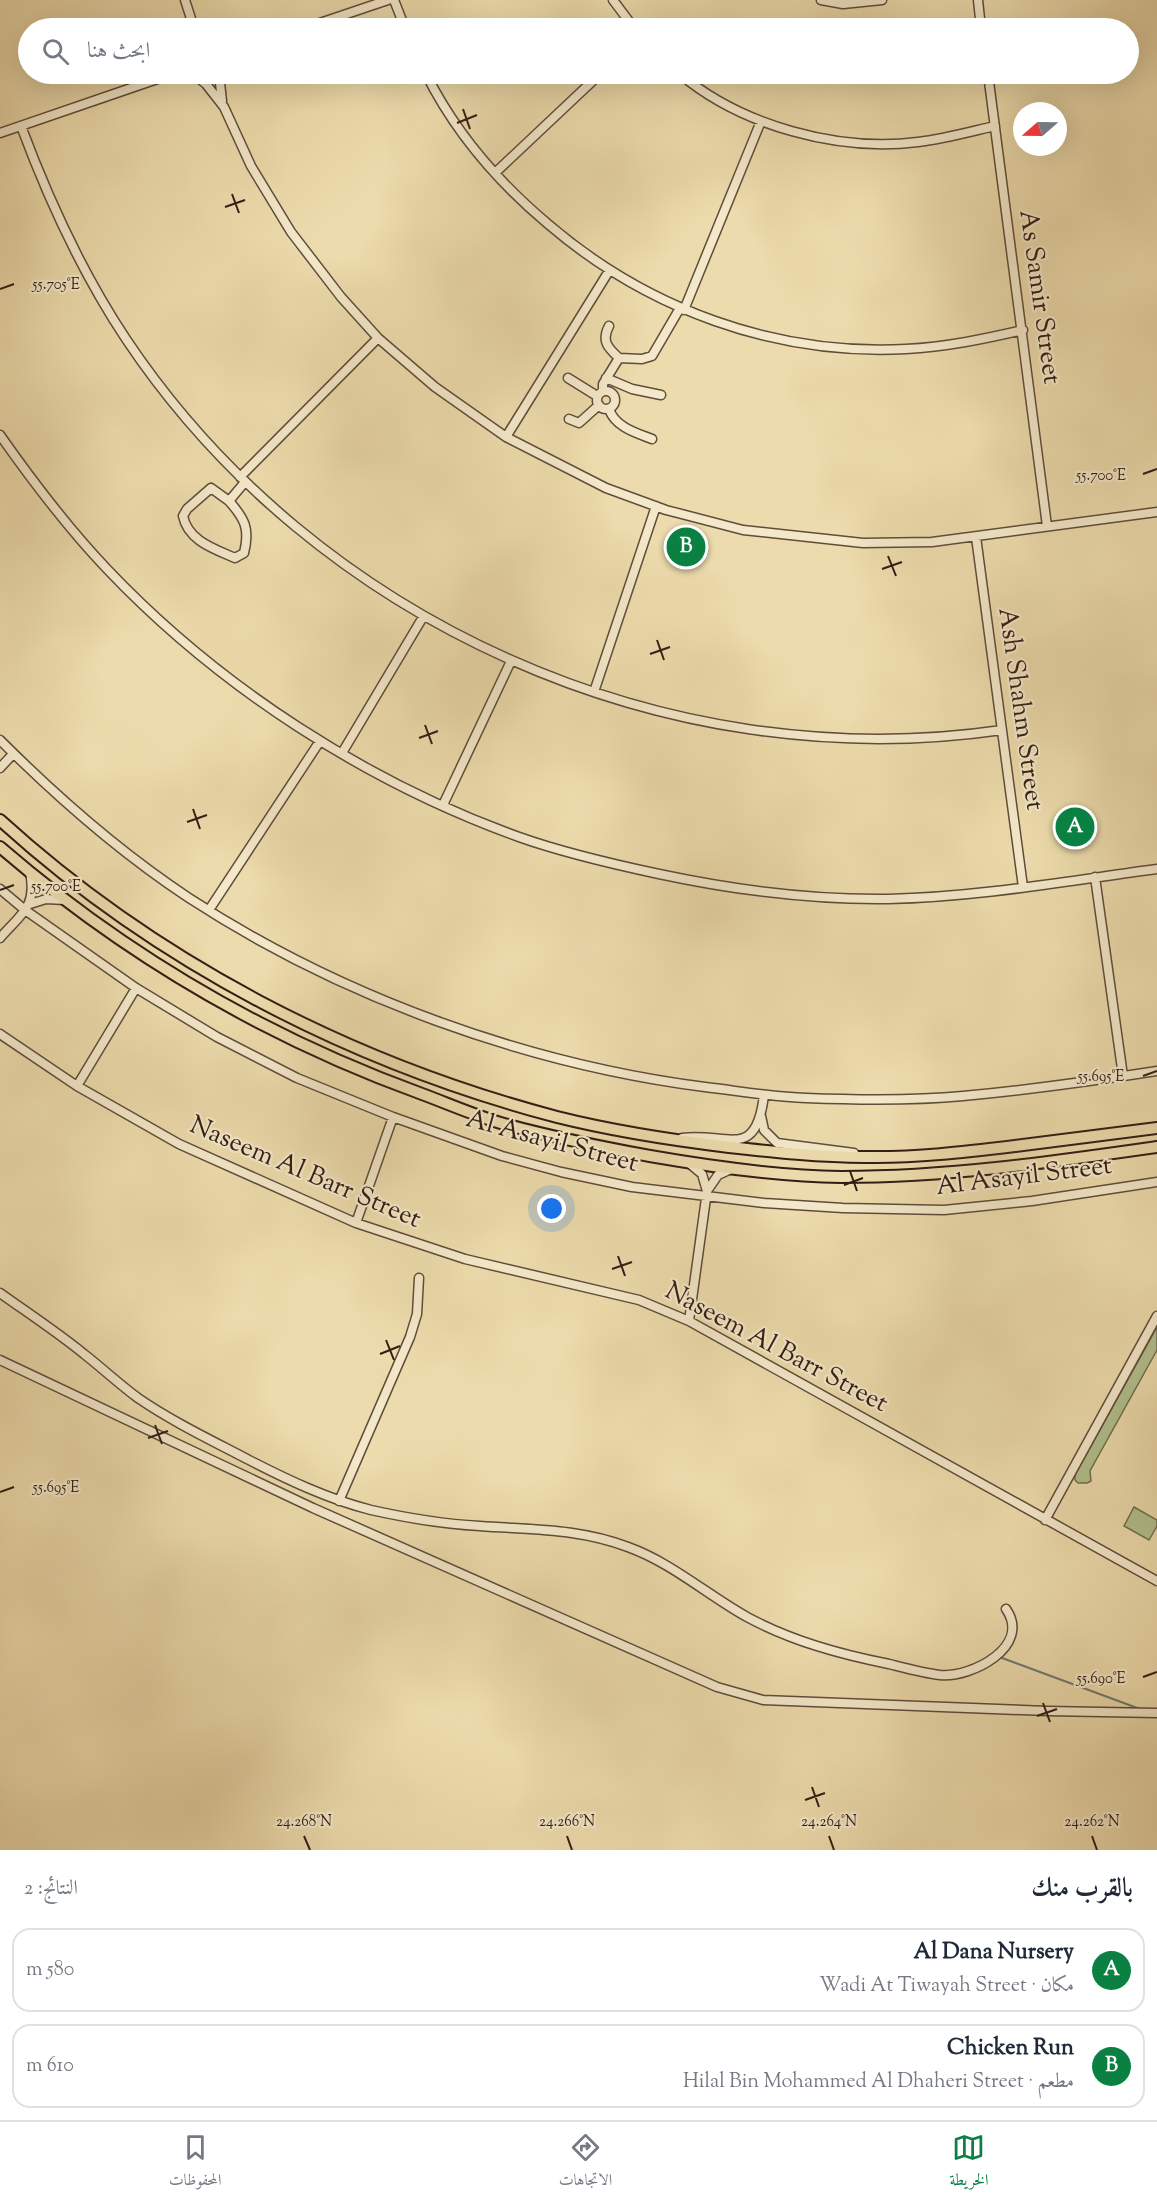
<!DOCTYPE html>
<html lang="ar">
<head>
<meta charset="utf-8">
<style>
	:root { --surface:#fff; --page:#f2f2f3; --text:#1f2937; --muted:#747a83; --line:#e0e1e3; --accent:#0b8043 }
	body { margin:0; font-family:"Sorts Mill Goudy",Amiri,serif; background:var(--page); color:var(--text); direction:rtl }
	.compass { position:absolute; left:1013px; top:102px; width:54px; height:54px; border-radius:50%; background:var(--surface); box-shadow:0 6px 24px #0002; rotate:250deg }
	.you { position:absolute; left:552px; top:1209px; width:21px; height:21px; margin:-15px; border:4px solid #fff; border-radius:50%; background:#1a73e8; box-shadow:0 0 0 9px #1a73e833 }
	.badge { display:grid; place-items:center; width:39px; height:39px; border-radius:50%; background:var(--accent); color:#fff; font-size:20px; font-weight:700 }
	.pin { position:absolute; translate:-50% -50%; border:3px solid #fff; box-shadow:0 2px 6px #0006 }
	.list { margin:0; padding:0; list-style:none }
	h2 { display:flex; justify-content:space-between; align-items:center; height:78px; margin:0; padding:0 24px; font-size:26px }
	h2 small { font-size:20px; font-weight:400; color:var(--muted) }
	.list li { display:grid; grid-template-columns:39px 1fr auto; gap:18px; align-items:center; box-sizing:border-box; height:84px; margin:0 12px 12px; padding:0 12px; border:2px solid var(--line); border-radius:18px }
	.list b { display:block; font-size:22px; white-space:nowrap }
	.list p { margin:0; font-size:20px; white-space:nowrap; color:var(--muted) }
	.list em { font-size:20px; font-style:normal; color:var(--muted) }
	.icon { flex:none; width:33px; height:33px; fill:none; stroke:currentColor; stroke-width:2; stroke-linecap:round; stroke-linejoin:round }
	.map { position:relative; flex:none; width:1157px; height:1850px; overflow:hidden; direction:ltr }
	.search { position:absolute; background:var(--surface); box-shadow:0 6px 24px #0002; left:18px; right:18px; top:18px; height:66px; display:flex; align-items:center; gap:15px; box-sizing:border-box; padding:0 21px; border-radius:33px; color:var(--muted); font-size:22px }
	.sheet { height:270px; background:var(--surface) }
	nav { display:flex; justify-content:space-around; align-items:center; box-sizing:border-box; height:84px; border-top:2px solid var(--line); background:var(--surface); font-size:16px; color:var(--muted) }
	nav a { display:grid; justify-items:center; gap:3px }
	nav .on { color:var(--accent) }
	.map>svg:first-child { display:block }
</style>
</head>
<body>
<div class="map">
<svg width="1157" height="1850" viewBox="0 0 1157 1850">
	<rect width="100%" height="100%" fill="#ecdbac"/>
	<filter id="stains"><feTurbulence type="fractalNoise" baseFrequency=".00333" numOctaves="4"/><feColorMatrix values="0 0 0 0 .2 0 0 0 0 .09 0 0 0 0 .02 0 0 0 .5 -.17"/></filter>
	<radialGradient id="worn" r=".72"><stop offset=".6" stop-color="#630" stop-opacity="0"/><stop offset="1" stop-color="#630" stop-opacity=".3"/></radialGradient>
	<path fill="#b1c18e" stroke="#726f52" stroke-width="1.5" d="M1157,1327V1350L1090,1471L1091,1481L1087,1483H1078L1075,1480V1475Z
		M1134,1507L1157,1520V1526L1149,1540L1124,1526Z"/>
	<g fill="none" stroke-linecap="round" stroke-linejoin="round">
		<path stroke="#707b73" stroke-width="2" d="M1002,1658L1140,1709"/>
		<g stroke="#604c3b" stroke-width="11">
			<path id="minor" d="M185,0L194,28
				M394,0L405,28
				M613,0L634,28
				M821,0L843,4L882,0
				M978,0L981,28
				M305,28L388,0
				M193,74L206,84L224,107L251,166L291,232L341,297L378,338L435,387L506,437L606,488L666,510L743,530L863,543L932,542L1157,512
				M222,74L220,83L222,101
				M426,74C455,132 498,182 548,224C647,309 775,356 906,349C946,347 984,339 1023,330
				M680,74C742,126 838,152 918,142C944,139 969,132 995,126
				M988,74L1047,526
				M168,76L187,75L196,78
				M21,126C49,201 82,273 126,339C315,622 666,779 1002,730
				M0,133L172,74
				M495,173L600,74
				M684,310L761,121
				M609,326C601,341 608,348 619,358
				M568,378L597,396
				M606,378L632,389L661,395
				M597 400a9 9 0 1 1 18 0a9 9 0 1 1-18 0Z
				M603,391V384L619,358L642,359L652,356L680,308
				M609,409C615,427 636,433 652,439
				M569,419L579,423L599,405
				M0,435C33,482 68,528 107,569C219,687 366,782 519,837C564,853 612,864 659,874C734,890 812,900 888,899C978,897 1068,881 1157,869
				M506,437L609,271
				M240,477L378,338
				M229,501C245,519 250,529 244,553L235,558C215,549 188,541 183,516L187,509L211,488L229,501L245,482
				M976,537L1023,887
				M594,692L656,506
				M0,740C58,798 121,853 189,898C341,997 526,1064 705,1087C739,1091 772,1097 806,1098C858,1100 911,1101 963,1096C1028,1090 1093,1081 1157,1071
				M342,753L423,617
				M0,768L13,754
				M443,805L511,661
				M1095,877L1123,1076
				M0,889L25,910L136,988L217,1037L297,1078L393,1117L502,1156L561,1172L632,1187L764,1203L843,1208L944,1210L1032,1201L1157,1182
				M30,904L46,899L65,900
				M209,910L320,741
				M0,938C22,913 37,907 30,872
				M0,1034L77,1086L179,1144L356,1223L465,1259L639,1300L689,1321L1157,1581
				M77,1086L136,988
				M761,1116L764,1130L777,1143L854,1153
				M682,1138C728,1132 756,1162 764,1095
				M707,1191L718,1175L731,1169
				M356,1223L393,1117
				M0,1293C28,1313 57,1332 84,1354C102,1368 119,1384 138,1398C173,1422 211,1440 249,1460C288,1480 328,1499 371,1510C407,1518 443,1524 480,1526C532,1530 578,1528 628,1547C672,1563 706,1594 747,1617C792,1641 839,1654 889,1664C905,1668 923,1673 940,1675C972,1678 1032,1646 1006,1609
				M689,1321L707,1191L702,1174L690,1164
				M0,1360L313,1508L717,1687L763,1700L1047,1711L1157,1713
				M339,1501L410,1337L417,1314L419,1278
				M1045,1520L1157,1316"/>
		</g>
		<g stroke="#321d15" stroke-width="14">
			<path id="major" d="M0,820C157,963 352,1063 557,1117C613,1131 671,1140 729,1147C774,1152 820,1157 865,1157C915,1158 965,1152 1015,1146C1062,1140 1110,1134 1157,1128
				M0,847C125,955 268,1038 422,1094C449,1104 476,1116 504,1124C552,1137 601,1147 650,1156C713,1167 777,1176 841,1177C948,1177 1052,1162 1157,1147"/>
		</g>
		<use href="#minor" stroke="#f3e8c9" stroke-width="8"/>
		<use href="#major" stroke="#ecdbac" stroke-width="10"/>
	</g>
	<path fill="none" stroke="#321d15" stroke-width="2" d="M463,109L470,129M457,123L477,115M232,194L239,213M225,207L245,200M0,289L14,284M1143,474L1157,469M888,556L896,576M882,569L902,562M657,640L664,660M650,654L670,647M425,725L432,744M419,738L438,731M193,809L200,829M187,822L207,815M0,890L14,885M1143,1076L1157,1071M850,1171L857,1191M844,1185L863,1178M618,1256L625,1276M612,1269L632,1262M386,1340L394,1360M380,1354L400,1346M155,1425L162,1444M148,1438L168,1431M0,1492L14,1487M1143,1677L1157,1672M1043,1703L1050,1722M1037,1716L1057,1709M812,1787L819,1807M805,1800L825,1793M304,1836L310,1850M567,1836L572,1850M829,1836L834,1850M1092,1836L1097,1850"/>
	<g text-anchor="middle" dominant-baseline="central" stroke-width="4.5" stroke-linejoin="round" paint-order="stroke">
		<g font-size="26" fill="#321d15" stroke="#f3e8c9">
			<text transform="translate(1039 297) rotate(82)">As Samir Street</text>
			<text transform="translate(1020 709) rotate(82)">Ash Shahm Street</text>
			<text transform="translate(552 1142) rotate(15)">Al Asayil Street</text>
			<text transform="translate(305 1173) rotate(23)">Naseem Al Barr Street</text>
			<text transform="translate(1024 1177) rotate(-7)">Al Asayil Street</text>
			<text transform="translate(776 1348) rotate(28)">Naseem Al Barr Street</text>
		</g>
	</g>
	<g font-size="15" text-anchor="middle" fill="#321d15" stroke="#f3e8c9" stroke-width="4.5" stroke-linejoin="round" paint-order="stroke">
		<text x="56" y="289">55.705°E</text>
		<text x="1101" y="480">55.700°E</text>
		<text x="56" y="891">55.700°E</text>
		<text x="1101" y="1081">55.695°E</text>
		<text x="56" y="1492">55.695°E</text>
		<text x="1101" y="1683">55.690°E</text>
		<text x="304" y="1826">24.268°N</text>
		<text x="567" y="1826">24.266°N</text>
		<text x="829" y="1826">24.264°N</text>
		<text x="1092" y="1826">24.262°N</text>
	</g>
	<rect width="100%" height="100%" filter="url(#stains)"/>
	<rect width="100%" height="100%" fill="url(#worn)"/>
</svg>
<svg class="compass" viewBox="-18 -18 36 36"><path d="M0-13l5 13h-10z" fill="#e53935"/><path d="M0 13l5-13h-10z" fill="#747a83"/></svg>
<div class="you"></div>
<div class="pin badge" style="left:1075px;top:827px">A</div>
<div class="pin badge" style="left:686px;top:547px">B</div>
<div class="search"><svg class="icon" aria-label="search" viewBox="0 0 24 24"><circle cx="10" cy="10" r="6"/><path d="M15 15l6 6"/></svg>ابحث هنا</div>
</div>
<section class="sheet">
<h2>بالقرب منك<small>النتائج: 2</small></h2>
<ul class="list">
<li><span class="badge">A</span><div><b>Al Dana Nursery</b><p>مكان · Wadi At Tiwayah Street</p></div><em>580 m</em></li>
<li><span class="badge">B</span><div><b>Chicken Run</b><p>مطعم · Hilal Bin Mohammed Al Dhaheri Street</p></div><em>610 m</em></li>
</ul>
</section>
<nav>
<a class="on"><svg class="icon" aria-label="map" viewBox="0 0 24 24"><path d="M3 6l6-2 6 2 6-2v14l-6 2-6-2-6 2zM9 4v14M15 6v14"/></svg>الخريطة</a>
<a><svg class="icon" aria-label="directions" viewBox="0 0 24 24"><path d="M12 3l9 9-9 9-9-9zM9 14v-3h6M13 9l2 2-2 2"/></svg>الاتجاهات</a>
<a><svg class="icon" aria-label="saved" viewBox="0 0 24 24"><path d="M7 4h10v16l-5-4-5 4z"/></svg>المحفوظات</a>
</nav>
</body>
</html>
